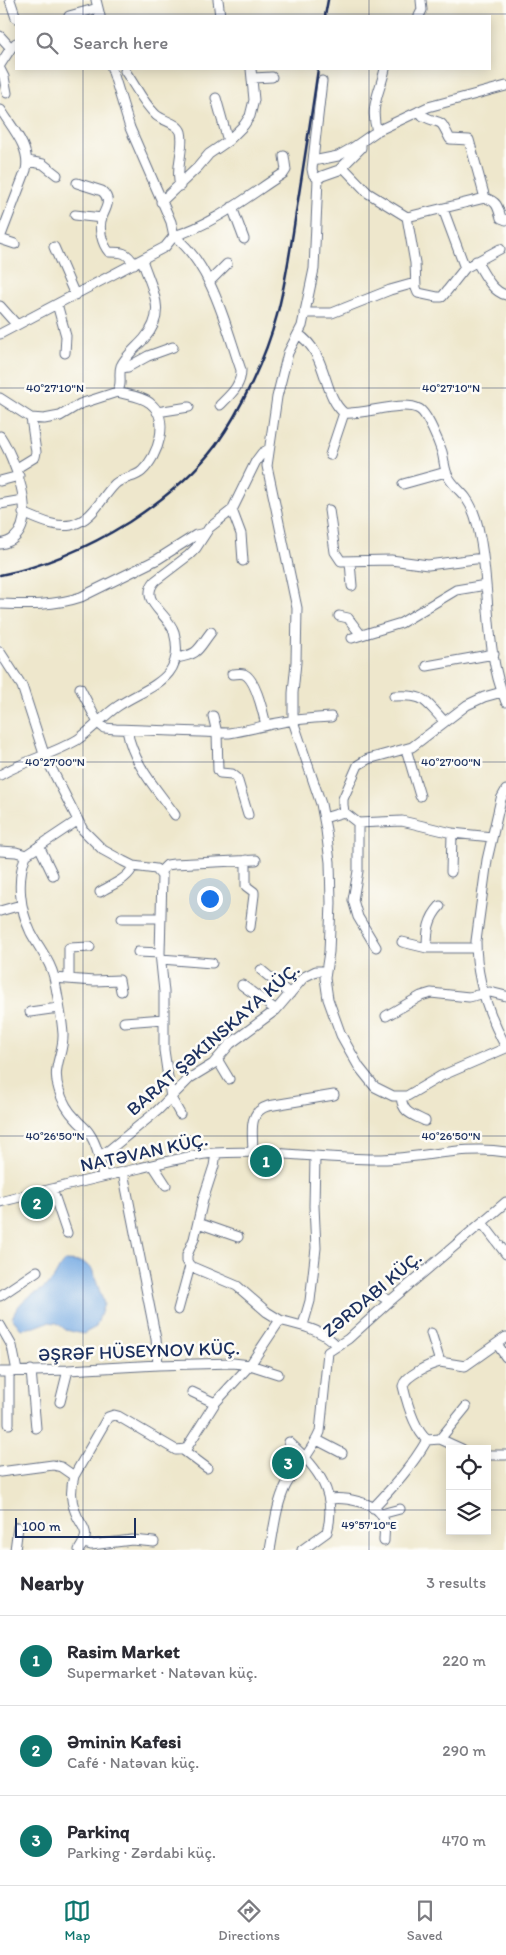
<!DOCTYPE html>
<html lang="en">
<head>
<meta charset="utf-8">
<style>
	:root { --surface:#fff; --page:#f2f2f3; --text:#2b2b33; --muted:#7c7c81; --line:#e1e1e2; --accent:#0f766e }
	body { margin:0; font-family:Itim,sans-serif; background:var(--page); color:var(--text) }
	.controls { position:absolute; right:15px; bottom:15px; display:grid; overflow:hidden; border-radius:0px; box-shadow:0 2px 12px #0003 }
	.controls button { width:45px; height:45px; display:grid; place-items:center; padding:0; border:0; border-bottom:1px solid var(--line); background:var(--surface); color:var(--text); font:25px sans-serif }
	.scale { position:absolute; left:15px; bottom:12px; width:121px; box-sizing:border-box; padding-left:5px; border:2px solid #1b2f5e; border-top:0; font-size:14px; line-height:18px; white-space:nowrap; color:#1b2f5e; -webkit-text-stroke:4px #fdfcf7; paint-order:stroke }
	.you { position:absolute; left:209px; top:898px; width:18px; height:18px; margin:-12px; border:4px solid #fff; border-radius:50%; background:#1a73e8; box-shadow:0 0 0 8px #1a73e833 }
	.badge { display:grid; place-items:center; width:32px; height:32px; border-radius:50%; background:var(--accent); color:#fff; font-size:16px; font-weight:700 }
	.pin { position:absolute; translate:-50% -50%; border:2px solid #fff; box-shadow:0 1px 5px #0006 }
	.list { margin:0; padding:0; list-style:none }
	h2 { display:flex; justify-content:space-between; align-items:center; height:65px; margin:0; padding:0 20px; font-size:21px }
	h2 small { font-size:16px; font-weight:400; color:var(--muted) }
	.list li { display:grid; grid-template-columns:32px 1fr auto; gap:15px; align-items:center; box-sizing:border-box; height:90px; padding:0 20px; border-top:1px solid var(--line) }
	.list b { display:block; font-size:19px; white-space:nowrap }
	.list p { margin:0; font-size:16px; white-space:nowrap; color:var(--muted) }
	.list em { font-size:16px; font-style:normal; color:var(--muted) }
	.icon { flex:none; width:28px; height:28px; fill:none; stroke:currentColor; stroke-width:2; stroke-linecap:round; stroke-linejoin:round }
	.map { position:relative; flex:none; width:506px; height:1550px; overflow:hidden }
	.search { position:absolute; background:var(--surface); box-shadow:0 2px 12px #0003; left:15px; right:15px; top:15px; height:55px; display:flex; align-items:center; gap:12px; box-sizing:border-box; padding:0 18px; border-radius:0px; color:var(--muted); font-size:19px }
	.sheet { height:335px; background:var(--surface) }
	nav { display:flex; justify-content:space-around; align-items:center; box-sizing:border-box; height:70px; border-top:1px solid var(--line); background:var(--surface); font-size:14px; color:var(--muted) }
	nav a { display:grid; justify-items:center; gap:2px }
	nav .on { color:var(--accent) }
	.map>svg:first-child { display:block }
</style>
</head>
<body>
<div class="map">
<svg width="506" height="1550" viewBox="0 0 506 1550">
	<rect width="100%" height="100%" fill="#fdfcf7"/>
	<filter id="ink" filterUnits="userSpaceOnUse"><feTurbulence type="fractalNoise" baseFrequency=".02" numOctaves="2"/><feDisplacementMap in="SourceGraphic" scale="10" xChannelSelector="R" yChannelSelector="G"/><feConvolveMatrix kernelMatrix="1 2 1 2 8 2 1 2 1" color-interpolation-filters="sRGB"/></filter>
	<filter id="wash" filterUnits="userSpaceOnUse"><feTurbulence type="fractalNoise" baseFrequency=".0096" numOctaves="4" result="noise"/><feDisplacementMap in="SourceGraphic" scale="20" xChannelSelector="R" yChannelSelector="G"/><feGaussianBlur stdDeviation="1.12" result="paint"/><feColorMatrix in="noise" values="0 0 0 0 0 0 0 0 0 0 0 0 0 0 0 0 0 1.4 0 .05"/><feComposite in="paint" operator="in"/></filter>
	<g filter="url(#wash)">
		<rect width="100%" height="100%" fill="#eee7cc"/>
		<path fill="#76aae3" stroke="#486ca0" d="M66,1261L83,1262L92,1269L104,1304L96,1327L83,1334L66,1330L57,1323L48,1322L35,1327L21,1329L12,1318C22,1294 34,1298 50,1283C57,1276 58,1266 66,1261Z"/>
	</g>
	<g filter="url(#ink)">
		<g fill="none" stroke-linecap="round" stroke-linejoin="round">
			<g stroke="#656f84" stroke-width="11">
				<path id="minor" d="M10,0L16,18
					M96,0L100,16
					M218,0L220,16
					M69,16L98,8
					M419,16L422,10L421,0
					M0,36L11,48
					M0,65L11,48L16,43
					M0,69L4,77L7,93
					M125,71C135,85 143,103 156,115C163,121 178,123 181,132C185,147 175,167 180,186
					M253,78L272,77
					M216,98L228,141
					M419,111L423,116C444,127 438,115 450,139L469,140L485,198C497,201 498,207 501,218L506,220
					M377,131C369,107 380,92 385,69
					M361,142V148L339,170L322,176L318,179L314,269L302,326L288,353L277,397L267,466L297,608L296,662L293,693V721L321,804L326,830L330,862L331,903L329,952L325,978L328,999L341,1035L359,1067L375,1087L393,1096H407L441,1076L506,1048
					M28,161L43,164L57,175
					M313,161L338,156L354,147L377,131L428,107L506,86
					M343,167L368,193L407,217L415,263L416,288L418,293L437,297H442L465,268L500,249
					M318,179L313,174L312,169L322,81
					M77,183L102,191C112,200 106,208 102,217C98,228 102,244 109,252C122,252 127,252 134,264
					M161,202L198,167L209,154L228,141L244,125L250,116L254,100L251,69
					M232,207L244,239
					M443,209L465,268
					M75,215L102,218
					M407,217L485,198
					M174,236C212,265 226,327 241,370C241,386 231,394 220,405
					M174,236C214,224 248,196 284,173L286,170L284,156
					M0,238L26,170C31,148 12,128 1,110
					M0,239L15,244
					M54,247L75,295
					M476,261C484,273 491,291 506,295
					M209,282L227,264
					M57,304L66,336L65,353
					M0,306L17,325
					M304,313H332L390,290L415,283
					M0,334L165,247L174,236L171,222L130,128L112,69
					M298,334C328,353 322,395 344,413C365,415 401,400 419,409C427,413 439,443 442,452C444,459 444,467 447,474C451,484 460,490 466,498C474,509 478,525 480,537C491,592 484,650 506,702
					M121,368L128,367L148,356L173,347
					M0,398L31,418L44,419L60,416L80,404L117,392C123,384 118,375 121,366C125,356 137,347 144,339C168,312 152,290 142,260
					M157,412L189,407
					M0,436C14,457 38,518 14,538C11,541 5,543 0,544
					M330,455L344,413
					M17,468L35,457L36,452L31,418
					M0,481L19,476
					M403,484L446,472
					M0,504L23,500
					M232,510L241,534L243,561
					M329,510L335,552L341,561L391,560L428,565L483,558
					M23,513C38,519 55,528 71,525C94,519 100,499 115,484C123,477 135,478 142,471C158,456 171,419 150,403C142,396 127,395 117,392
					M350,562L352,586
					M0,604C28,605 54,606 81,597L158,559L196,535L205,533
					M339,616L348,618L361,635
					M352,638L401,623L456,590L486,585
					M0,652L22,686L44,754L83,830L103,850L123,861L133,866L156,869L162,876L160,953L164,992V1050L171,1098L180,1114
					M176,658C200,654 197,650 211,632
					M427,666L494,654
					M232,674C236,674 240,673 244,674C256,679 263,713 266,725
					M80,688L98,723L104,728L116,729L229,733C244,731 258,727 272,724C291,720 312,718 331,717
					M394,696C425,694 424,700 444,721
					M213,716L217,733L218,770L220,773L232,774L237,778L248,815
					M127,730C133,764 156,788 175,815
					M406,749L420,796
					M0,775C24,761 53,754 77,740C92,730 103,716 118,706C148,686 187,680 174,632C168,613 138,601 155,581L189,555L196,548L209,528L232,510L256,461L262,453L269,449
					M506,790L501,799L487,860L476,941C476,979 488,1014 506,1047
					M324,818L344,812
					M77,821L26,855C16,880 20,910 31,933C39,948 50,960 54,977C57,992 62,1019 63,1034C64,1054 51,1067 59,1090C62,1100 68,1111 76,1119C80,1124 86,1128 89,1133C98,1146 100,1162 103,1176
					M358,823L402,821L452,833L492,837
					M39,846L53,875
					M0,851L16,852L26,855
					M246,860V886L254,892V895L250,927
					M160,872L167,865L174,864L256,860
					M451,872L452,833
					M100,892C111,885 129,879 133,866
					M0,911L21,905
					M122,918H161
					M402,942L427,948H476
					M376,947L358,917L353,900L358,871V823L344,812L343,805V799L358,765L368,759L412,747L467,705L484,697L502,692
					M427,948C427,931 428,919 440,906
					M138,952L160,953
					M161,959L212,963
					M261,970L290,994
					M54,978L94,981L119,980L121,991
					M69,979V948L90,947
					M242,985L276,1010
					M30,1012L58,1008
					M386,1016L421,996L431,993L469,997L490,992L506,996
					M124,1022L164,1019
					M217,1059L229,1079
					M401,1097C403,1113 411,1114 425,1121
					M253,1152C253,1134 247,1112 268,1106L334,1095
					M99,1156L108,1151L157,1111L190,1078L213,1064L230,1044L276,1010L304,977L316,971H326
					M153,1165L166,1185
					M279,1167L281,1154
					M123,1172L156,1339L158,1365
					M52,1189L67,1233
					M0,1202C47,1190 93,1179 140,1168C165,1162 190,1155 215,1153C270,1149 326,1160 382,1159C424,1158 464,1145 506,1152
					M198,1223L238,1237
					M483,1224L506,1254
					M376,1293L390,1301
					M0,1296L37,1271
					M178,1310L190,1266
					M280,1320C300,1326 321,1328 337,1346
					M0,1325L12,1346L17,1371
					M303,1325L310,1301L316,1248L314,1206L315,1157
					M431,1333L440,1362C430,1364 405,1376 403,1386C407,1403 414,1429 427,1440L440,1439L462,1449
					M497,1344L506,1357
					M440,1362L465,1366L506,1337
					M31,1370L36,1428
					M0,1372L68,1370L158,1365L233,1363L250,1365L278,1374
					M9,1372V1424
					M192,1392L215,1403
					M60,1402L68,1370
					M440,1439L466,1407
					M317,1440L342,1453
					M289,1442C317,1467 338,1493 327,1532L302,1550
					M183,1450L207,1468
					M487,1455H506
					M0,1472L53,1465L61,1467L74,1476
					M330,1499C344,1497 377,1502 383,1518C386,1525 384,1533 384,1541
					M373,1508C394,1486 412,1466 427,1440
					M381,1514L400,1509
					M84,1543L91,1545L132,1540L154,1542
					M15,1550L18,1527
					M79,1550C93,1529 81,1529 75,1511C70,1499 71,1487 74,1476L108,1417L114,1415L118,1416L176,1450L186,1449L215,1403L250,1365L280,1320L267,1312L237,1286L190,1266L187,1261V1255L194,1239L203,1200L214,1166L216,1153
					M270,1550C274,1529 276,1505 286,1485C296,1467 312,1452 320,1432L328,1352L348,1339L390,1301L506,1202"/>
			</g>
			<use href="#minor" stroke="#fff" stroke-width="9"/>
			<path stroke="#1b2f5e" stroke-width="2.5" d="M325,16L328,0
				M0,575C46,566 89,547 129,522C161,501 193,476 216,445C241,410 266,357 277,315C287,278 292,238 298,200C305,156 312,112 318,69"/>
		</g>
	</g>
	<path fill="none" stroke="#1b2f5e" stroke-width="1" stroke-opacity="0.45" d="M83,0V16M369,0V16M0,14H506M83,69V1550M369,69V1550M0,388H506M0,762H506M0,1136H506M0,1510H450M487,1510H506"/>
	<g text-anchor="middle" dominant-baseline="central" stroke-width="5" stroke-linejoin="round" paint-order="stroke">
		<g font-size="19" fill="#1b2f5e" stroke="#fdfcf7">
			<text transform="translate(213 1039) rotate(-41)">BARAT ŞƏKINSKAYA KÜÇ.</text>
			<text transform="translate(144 1152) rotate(-12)">NATƏVAN KÜÇ.</text>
			<text transform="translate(372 1294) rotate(-40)">ZƏRDABI KÜÇ.</text>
			<text transform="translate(139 1351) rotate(-2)">ƏŞRƏF HÜSEYNOV KÜÇ.</text>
		</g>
	</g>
	<g font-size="12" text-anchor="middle" fill="#1b2f5e" stroke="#fdfcf7" stroke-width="5" stroke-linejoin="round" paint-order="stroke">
		<text x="55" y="392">40°27'10"N</text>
		<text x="451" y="392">40°27'10"N</text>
		<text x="55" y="766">40°27'00"N</text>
		<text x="451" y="766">40°27'00"N</text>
		<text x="55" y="1140">40°26'50"N</text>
		<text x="451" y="1140">40°26'50"N</text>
		<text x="369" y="1529">49°57'10"E</text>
	</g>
</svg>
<div class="controls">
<button><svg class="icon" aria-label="locate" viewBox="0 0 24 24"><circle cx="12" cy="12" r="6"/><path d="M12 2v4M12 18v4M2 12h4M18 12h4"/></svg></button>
<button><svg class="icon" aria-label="layers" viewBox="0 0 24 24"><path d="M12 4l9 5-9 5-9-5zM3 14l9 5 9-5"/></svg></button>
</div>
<div class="scale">100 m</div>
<div class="you"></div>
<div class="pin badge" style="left:266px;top:1161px">1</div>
<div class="pin badge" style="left:37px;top:1203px">2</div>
<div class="pin badge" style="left:288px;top:1463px">3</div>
<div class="search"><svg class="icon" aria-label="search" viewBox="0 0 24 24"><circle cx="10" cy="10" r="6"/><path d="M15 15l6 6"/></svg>Search here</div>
</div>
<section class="sheet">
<h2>Nearby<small>3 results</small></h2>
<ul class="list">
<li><span class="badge">1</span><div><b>Rasim Market</b><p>Supermarket · Natəvan küç.</p></div><em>220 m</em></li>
<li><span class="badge">2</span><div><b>Əminin Kafesi</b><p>Café · Natəvan küç.</p></div><em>290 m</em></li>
<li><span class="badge">3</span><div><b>Parkinq</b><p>Parking · Zərdabi küç.</p></div><em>470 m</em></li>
</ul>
</section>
<nav>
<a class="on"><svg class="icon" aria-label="map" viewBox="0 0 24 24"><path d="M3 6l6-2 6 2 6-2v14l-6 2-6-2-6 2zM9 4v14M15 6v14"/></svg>Map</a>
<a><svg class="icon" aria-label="directions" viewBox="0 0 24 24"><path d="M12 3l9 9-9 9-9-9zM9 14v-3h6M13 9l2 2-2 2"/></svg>Directions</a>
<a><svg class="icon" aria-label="saved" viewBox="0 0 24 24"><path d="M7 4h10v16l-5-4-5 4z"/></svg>Saved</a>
</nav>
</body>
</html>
